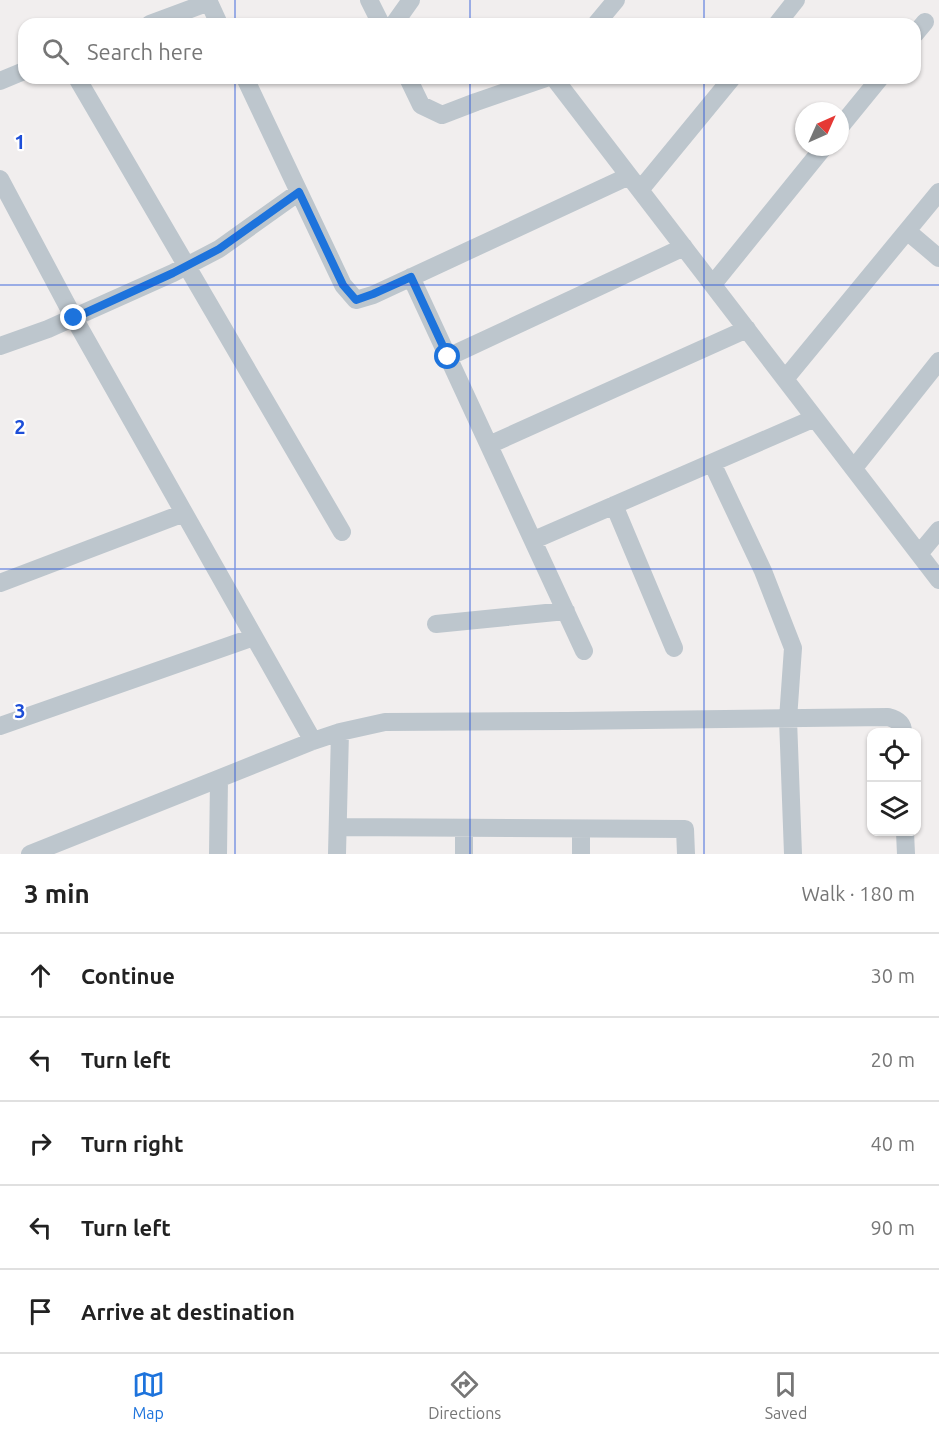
<!DOCTYPE html>
<html lang="en">
<head>
<meta charset="utf-8">
<style>
	:root { --surface:#fff; --page:#f6f6f6; --text:#222; --muted:#767676; --line:#e0e0e0; --accent:#1d73dc }
	body { margin:0; font-family:Ubuntu,sans-serif; background:var(--page); color:var(--text) }
	.controls { position:absolute; right:18px; bottom:18px; display:grid; overflow:hidden; border-radius:12px; box-shadow:0 2px 4px #0004 }
	.controls button { width:54px; height:54px; display:grid; place-items:center; padding:0; border:0; border-bottom:2px solid var(--line); background:var(--surface); color:var(--text); font:30px sans-serif }
	.compass { position:absolute; left:795px; top:102px; width:54px; height:54px; border-radius:50%; background:var(--surface); box-shadow:0 2px 4px #0004; rotate:45deg }
	.stop { position:absolute; width:18px; height:18px; margin:-14px; border:4px solid #1d73dc; border-radius:50%; background:#fff }
	.stop.end { background:#1d73dc; border-color:#fff; box-shadow:0 2px 6px #0008 }
	.list { margin:0; padding:0; list-style:none }
	h2 { display:flex; justify-content:space-between; align-items:center; height:78px; margin:0; padding:0 24px; font-size:26px }
	h2 small { font-size:20px; font-weight:400; color:var(--muted) }
	.list li { display:grid; grid-template-columns:39px 1fr auto; gap:18px; align-items:center; box-sizing:border-box; height:84px; padding:0 24px; border-top:2px solid var(--line) }
	.list b { display:block; font-size:22px; white-space:nowrap }
	.list em { font-size:20px; font-style:normal; color:var(--muted) }
	.icon { flex:none; width:33px; height:33px; fill:none; stroke:currentColor; stroke-width:2; stroke-linecap:round; stroke-linejoin:round }
	.map { position:relative; flex:none; width:939px; height:854px; overflow:hidden }
	.search { position:absolute; background:var(--surface); box-shadow:0 2px 4px #0004; left:18px; right:18px; top:18px; height:66px; display:flex; align-items:center; gap:15px; box-sizing:border-box; padding:0 21px; border-radius:18px; color:var(--muted); font-size:22px }
	.sheet { height:498px; background:var(--surface) }
	nav { display:flex; justify-content:space-around; align-items:center; box-sizing:border-box; height:84px; border-top:2px solid var(--line); background:var(--surface); font-size:16px; color:var(--muted) }
	nav a { display:grid; justify-items:center; gap:3px }
	nav .on { color:var(--accent) }
	.map>svg:first-child { display:block }
</style>
</head>
<body>
<div class="map">
<svg width="939" height="854" viewBox="0 0 939 854">
	<rect width="100%" height="100%" fill="#f1eeee"/>
	<g fill="none" stroke-linecap="round" stroke-linejoin="round">
		<path stroke="#bdc6cd" stroke-width="18" d="M208,0L219,24
			M369,0L381,24
			M150,24L209,2
			M394,24L411,0
			M596,24L616,0
			M777,24L796,0
			M915,34L925,22
			M77,78L342,532
			M245,78L343,285L356,300L373,295L629,176
			M408,78L421,105L442,115L476,102L546,78
			M554,78L939,580
			M0,81L24,71
			M840,127L880,78
			M0,179L74,318L313,741
			M640,190L732,78
			M907,231L939,258
			M411,277L584,651
			M713,284L824,147
			M0,346L48,329L173,273L219,249L299,192
			M448,357L684,247
			M785,379L939,192
			M489,445L747,329
			M712,463L763,571L793,648L788,719L793,854
			M854,468L939,361
			M614,505L674,648
			M534,540L815,418
			M919,554L939,530
			M0,583L184,513
			M436,624L566,611
			M0,726L254,637
			M338,827L685,829L686,854
			M581,829V854
			M905,832L906,854
			M30,854L313,741L340,732L385,722L567,721L888,717C896,719 903,723 903,732
			M218,854L219,779
			M337,854L340,732
			M464,854V828"/>
	</g>
	<g fill="none" stroke-linecap="round" stroke-linejoin="round">
		<path stroke="#1d73dc" stroke-width="8" d="M74,318L173,273L219,249L299,192L343,285L356,300L373,294L411,277L448,357"/>
	</g>
	<path fill="none" stroke="#1d4ed8" stroke-width="1.5" stroke-opacity="0.55" d="M235,0V24M470,0V24M704,0V24M235,78V854M470,78V854M704,78V854M0,285H939M0,569H939"/>
	<g font-size="20" text-anchor="middle" font-weight="bold" fill="#1d4ed8" stroke="#fff" stroke-width="4.5" stroke-linejoin="round" paint-order="stroke">
		<text x="20" y="149">1</text>
		<text x="20" y="434">2</text>
		<text x="20" y="718">3</text>
	</g>
</svg>
<div class="controls">
<button><svg class="icon" aria-label="locate" viewBox="0 0 24 24"><circle cx="12" cy="12" r="6"/><path d="M12 2v4M12 18v4M2 12h4M18 12h4"/></svg></button>
<button><svg class="icon" aria-label="layers" viewBox="0 0 24 24"><path d="M12 4l9 5-9 5-9-5zM3 14l9 5 9-5"/></svg></button>
</div>
<svg class="compass" viewBox="-18 -18 36 36"><path d="M0-13l5 13h-10z" fill="#e53935"/><path d="M0 13l5-13h-10z" fill="#767676"/></svg>
<div class="stop" style="left:448px;top:357px"></div>
<div class="stop end" style="left:74px;top:318px"></div>
<div class="search"><svg class="icon" aria-label="search" viewBox="0 0 24 24"><circle cx="10" cy="10" r="6"/><path d="M15 15l6 6"/></svg>Search here</div>
</div>
<section class="sheet">
<h2>3 min<small>Walk · 180 m</small></h2>
<ul class="list">
<li><svg class="icon" aria-label="ahead" viewBox="0 0 24 24"><path d="M12 20V5M6 11l6-6 6 6"/></svg><div><b>Continue</b></div><em>30 m</em></li>
<li><svg class="icon" aria-label="left" viewBox="0 0 24 24"><path d="M17 20v-9H6M10 6l-5 5 5 5"/></svg><div><b>Turn left</b></div><em>20 m</em></li>
<li><svg class="icon" aria-label="right" viewBox="0 0 24 24"><path d="M7 20v-9h11M14 6l5 5-5 5"/></svg><div><b>Turn right</b></div><em>40 m</em></li>
<li><svg class="icon" aria-label="left" viewBox="0 0 24 24"><path d="M17 20v-9H6M10 6l-5 5 5 5"/></svg><div><b>Turn left</b></div><em>90 m</em></li>
<li><svg class="icon" aria-label="arrive" viewBox="0 0 24 24"><path d="M6 21V4h12l-3 4 3 4H6"/></svg><div><b>Arrive at destination</b></div></li>
</ul>
</section>
<nav>
<a class="on"><svg class="icon" aria-label="map" viewBox="0 0 24 24"><path d="M3 6l6-2 6 2 6-2v14l-6 2-6-2-6 2zM9 4v14M15 6v14"/></svg>Map</a>
<a><svg class="icon" aria-label="directions" viewBox="0 0 24 24"><path d="M12 3l9 9-9 9-9-9zM9 14v-3h6M13 9l2 2-2 2"/></svg>Directions</a>
<a><svg class="icon" aria-label="saved" viewBox="0 0 24 24"><path d="M7 4h10v16l-5-4-5 4z"/></svg>Saved</a>
</nav>
</body>
</html>
